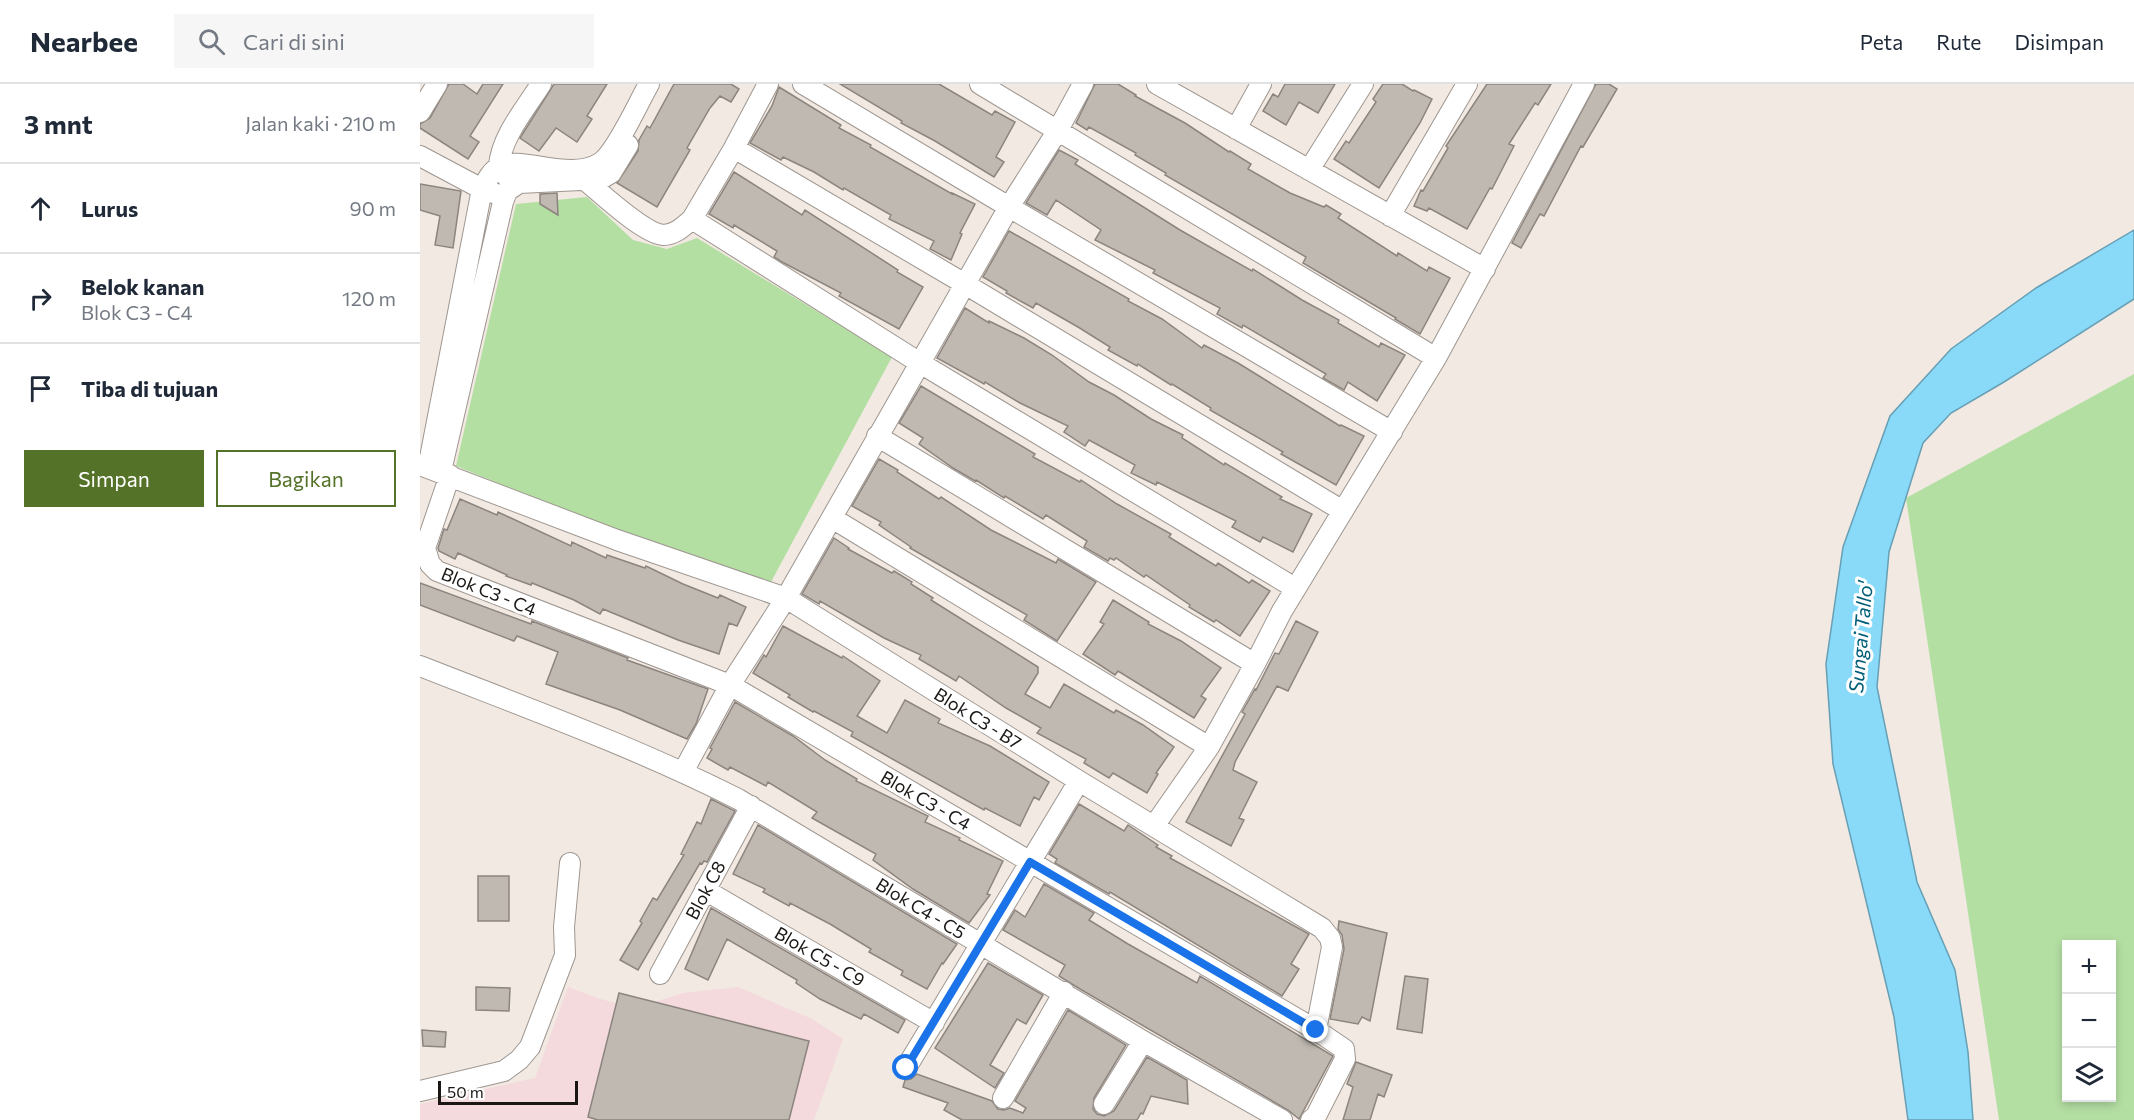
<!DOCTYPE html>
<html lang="id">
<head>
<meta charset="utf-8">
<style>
	:root { --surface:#fff; --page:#f6f6f7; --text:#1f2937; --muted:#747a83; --line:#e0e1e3; --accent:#547228 }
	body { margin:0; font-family:Commissioner,sans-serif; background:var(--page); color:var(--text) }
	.controls { position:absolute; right:18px; bottom:18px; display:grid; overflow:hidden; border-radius:0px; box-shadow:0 3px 9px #0003 }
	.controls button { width:54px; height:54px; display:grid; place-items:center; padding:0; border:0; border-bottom:2px solid var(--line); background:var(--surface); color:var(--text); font:30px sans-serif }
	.scale { position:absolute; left:18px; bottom:15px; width:140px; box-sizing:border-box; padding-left:6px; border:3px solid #191614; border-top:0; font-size:16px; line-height:21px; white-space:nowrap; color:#191614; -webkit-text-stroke:4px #fff; paint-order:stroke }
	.stop { position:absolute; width:18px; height:18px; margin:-14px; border:4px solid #1a73e8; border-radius:50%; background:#fff }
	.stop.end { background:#1a73e8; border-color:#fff; box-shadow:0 2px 6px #0008 }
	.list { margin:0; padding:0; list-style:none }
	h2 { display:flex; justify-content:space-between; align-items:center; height:78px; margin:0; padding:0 24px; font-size:26px }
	h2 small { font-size:20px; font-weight:400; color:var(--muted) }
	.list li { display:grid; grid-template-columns:39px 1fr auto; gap:18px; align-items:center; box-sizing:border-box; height:90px; padding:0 24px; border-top:2px solid var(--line) }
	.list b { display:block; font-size:22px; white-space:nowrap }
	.list p { margin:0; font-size:20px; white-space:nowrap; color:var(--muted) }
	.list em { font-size:20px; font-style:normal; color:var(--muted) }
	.actions { display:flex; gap:12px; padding:18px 24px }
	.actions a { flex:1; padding:14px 0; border:2px solid var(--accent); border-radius:0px; text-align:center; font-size:21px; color:var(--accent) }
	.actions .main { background:var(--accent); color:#fff }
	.icon { flex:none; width:33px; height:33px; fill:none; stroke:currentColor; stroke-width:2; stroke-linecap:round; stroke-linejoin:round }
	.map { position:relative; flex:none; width:1714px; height:1036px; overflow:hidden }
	header { display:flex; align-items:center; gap:36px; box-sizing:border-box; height:84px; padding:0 30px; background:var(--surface); border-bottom:2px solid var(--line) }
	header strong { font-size:28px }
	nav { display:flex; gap:33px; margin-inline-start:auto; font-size:21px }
	.search { width:420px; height:54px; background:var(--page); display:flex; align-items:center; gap:15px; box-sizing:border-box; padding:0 21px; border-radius:0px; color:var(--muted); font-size:22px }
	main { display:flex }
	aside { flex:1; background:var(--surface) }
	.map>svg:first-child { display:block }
</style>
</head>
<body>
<header>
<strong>Nearbee</strong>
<div class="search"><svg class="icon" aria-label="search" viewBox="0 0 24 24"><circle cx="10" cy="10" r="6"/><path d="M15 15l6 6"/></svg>Cari di sini</div>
<nav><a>Peta</a><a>Rute</a><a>Disimpan</a></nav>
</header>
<main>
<aside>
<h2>3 mnt<small>Jalan kaki · 210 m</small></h2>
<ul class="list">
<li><svg class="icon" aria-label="ahead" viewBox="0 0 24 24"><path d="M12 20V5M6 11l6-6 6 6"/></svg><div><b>Lurus</b></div><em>90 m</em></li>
<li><svg class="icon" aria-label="right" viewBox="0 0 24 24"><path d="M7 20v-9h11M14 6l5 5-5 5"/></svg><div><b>Belok kanan</b><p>Blok C3 - C4</p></div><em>120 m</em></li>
<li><svg class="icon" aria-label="arrive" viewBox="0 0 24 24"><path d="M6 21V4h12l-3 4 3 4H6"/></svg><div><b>Tiba di tujuan</b></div></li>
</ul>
<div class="actions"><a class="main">Simpan</a><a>Bagikan</a></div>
</aside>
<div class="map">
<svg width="1714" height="1036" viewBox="0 0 1714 1036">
	<rect width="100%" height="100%" fill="#f1e9e2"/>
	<path fill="#f4d9dd" d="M148,903L180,915L216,924L263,909L318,903L392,935L423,955L394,1036H0V1020L115,994Z"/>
	<path fill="#b4dfa3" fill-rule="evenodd" d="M167,113L213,156L247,165L277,154L472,273L351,498L221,457L36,382L96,120Z
		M1714,290V1036H1579L1486,414ZM1692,860V1014H1646V860Z"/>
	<path fill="#89daf9" stroke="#679fb4" stroke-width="1.5" d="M1714,146V215L1584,298L1531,329L1503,359L1469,468L1457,603L1497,798L1535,886L1548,968L1553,1036H1488L1474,933L1413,680L1406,580L1423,463L1470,332L1531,265L1616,204Z"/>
	<path fill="#c0b9b2" stroke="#8c847e" stroke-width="1.5" d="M29,0H43L57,10L63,0H83L50,52L59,58L48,75L0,44V40L10,34Z
		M134,0H187L167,32L172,35L157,58L136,44L119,67L100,54Z
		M254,0H311L319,5L311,18L300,12L290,24L267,64L270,66L237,123L197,99L218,67L219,56L227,42L230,44Z
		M420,0H519L572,31L575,27L595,38L576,73L584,78L574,93L515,57L481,39L482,37Z
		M675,0H698L716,11L715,12L765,39L809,68L810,67L831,80L828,85L870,109L904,123L906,121L921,130L918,134L977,172L978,169L1007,187L1009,183L1030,194L1000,250L975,235L976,234L883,179L886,173L745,91L746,89L715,71L716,69L669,43L667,46L656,39Z
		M865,0H915L898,29L879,18L866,41L843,27L853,10L858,13Z
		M963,0H982L993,7L994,6L1012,15L1000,39L959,104L914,75L926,57L929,59L956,18L953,15Z
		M1067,0H1131L1118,21L1115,19L1089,60L1094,62L1072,105L1070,104L1047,145L1009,124L1007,127L994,122L1001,106L1003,107L1028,64L1026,62Z
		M1176,0H1189L1197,5L1163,63L1161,62L1124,132L1120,130L1101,164L1092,159Z
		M359,3L421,41L419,44L451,61L450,63L532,110V109L555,120L540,149L542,150L531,176L510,165L514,157L469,135L471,131L424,104L423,106L394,88L363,73L361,76L330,59L352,22Z
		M639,66L658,76L655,80L760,146L832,187L833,185L882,216L919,236L918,239L959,263L961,259L985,271L957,317L928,298L924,306L903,294L906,290L823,241L822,244L797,230L800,224L733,189L735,186L675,156L681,146L636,116L627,131L606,119Z
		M314,88L382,131L385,126L478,186L477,188L503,203L479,245L419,212L421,209L362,178L354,173L357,167L314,141L313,144L289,130Z
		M0,100L41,107L33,164L15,161L20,132L0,126Z
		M137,109L138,131L120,120V110Z
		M589,147L709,215L708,217L742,235L782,264L784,261L818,279L920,342L921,341L944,352L916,401L861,370L863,368L790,326L791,324L752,300L751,301L718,280L717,282L688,266L690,263L658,243L616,219L613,224L586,209L587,207L563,193Z
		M545,224L569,239V237L604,254L632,271L669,298L694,311L731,335L763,351L762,354L804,381L805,379L862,413L860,415L892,430L873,468L843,453L840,458L812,443L816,437L737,398L736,401L711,389L715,381L669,356L665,362L644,348L648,342L600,319L565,298L564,300L517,274Z
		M501,302L615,370L613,373L660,398L661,396L697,420L751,450L749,453L796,482L798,479L829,499L832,496L850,507L820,552L796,536L794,538L769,523L770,521L726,491L724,493L696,474L694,476L690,474L688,477L664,463L667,457L626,431L623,435L585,412L584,414L556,396L555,397L533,384L499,360L503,354L479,339Z
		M459,375L478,386L477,388L519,415L521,413L571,446L636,479L638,475L676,498L637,557L604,536L607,531L490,464L491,463L459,441L461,438L432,422Z
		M40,415L77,431L78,428L151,462L152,458L186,474L187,471L225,484L226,482L263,500L298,514L300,511L326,523L317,542L309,539L299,570L258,556L183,525L180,530L154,516L112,499L111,501L86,492L87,491L38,469L35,475L19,467L18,464L24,445L27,446Z
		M414,454L429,464L428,465L472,489L474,487L492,498L491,500L513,514L511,516L618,583V589L605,610L630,624L644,600L694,629L696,626L723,641L754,663L736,689L738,690L727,709L693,689L689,694L664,679L666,675L617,649L621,644L586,624L539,592L536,597L499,575L501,571L464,554L400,517L399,520L382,510Z
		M0,499L111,540L112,537L208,574L207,576L288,605L276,640L267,655L200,626L126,600L138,568L97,552L94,557L0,521Z
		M693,516L729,538L728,540L761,557L801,584L781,612L786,615L774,634L698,587L695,591L663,570L684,540L680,538Z
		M876,537L898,548L868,607L857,602L815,678L813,686L837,698L819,734L824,736L811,762L766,738L825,630L822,628L835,605L836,606L855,569L859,570Z
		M363,542L422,574L423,572L460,597L437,632L467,649L485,616L520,635L518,639L570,662L629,698L619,716L614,713L600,742L565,724L564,726L431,652L433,648L394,627L393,628L368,613L370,611L333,589L344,571L346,573Z
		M315,618L373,652L405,676L437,695L436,697L508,732L505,738L540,754L539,756L583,777L567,810L570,811L549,839L493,805L453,776L456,770L392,734L397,728L348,698L346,702L310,683L308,686L287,674L292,665L290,664Z
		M291,715L315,727L287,778L284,777L282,780L280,779L218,886L200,876L222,839L220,837L233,814L237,816L264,771L261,770L277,738L281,740Z
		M659,720L704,747L708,741L738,761L736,763L752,772L750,774L889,850L871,880L879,885L862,912L690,808L689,810L635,779L637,775L629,770Z
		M338,741L537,860L523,880L522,879L507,905L481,891L483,887L449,868L451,865L410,840L370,819L369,822L343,808L345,805L313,790Z
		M58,792H89V837H58Z
		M624,800L674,829L669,836L708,860L777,899L780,892L913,972L879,1035L868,1026L660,905L639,892L645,881L583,846L595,826L605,833Z
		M291,824L485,936L478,949L444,930L441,935L400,915L376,899L377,896L307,855L288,896L265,885Z
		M919,837L967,849L950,937L942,933L938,940L910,935L924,865L922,851L918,845Z
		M568,879L623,911L606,940L597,935L570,981L584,989L575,1004L515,964Z
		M985,892L1008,895L1002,949L977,945Z
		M56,903L90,904L89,927L56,926Z
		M199,909L389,957L369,1036H178L168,1033Z
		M648,926L706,961L674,1014L673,1025L677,1030L684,1032L694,1027L727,973L767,996L768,1020L731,1012L723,1030L721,1029L717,1036H542L524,1026L528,1019L483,1003L485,996L491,995L497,990L572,1017L578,1025L584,1026L590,1024L603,1029L606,1024L595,1017Z
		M2,946L26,948L25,963L3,962Z
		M936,978L972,991L964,1013L958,1010L950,1036H923L933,1003L927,1000Z"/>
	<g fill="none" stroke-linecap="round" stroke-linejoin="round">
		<g stroke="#9e9690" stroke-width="22">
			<path id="minor" d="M348,0L314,64L272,135L500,279L875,504
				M383,0L589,123L972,348
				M560,0L1016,274
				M737,0L1065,185
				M0,28L17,0
				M816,45L841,0
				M314,64L545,200L923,427
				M0,72L62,105L74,109
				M889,86L943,0
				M86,92L79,82C81,53 106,24 121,0
				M165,96C182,110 223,149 243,151C255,151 264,142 272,135
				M970,132L1047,0
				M457,352L835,580
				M0,381L197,456L366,514L659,697L902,844L910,854L912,863L896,946
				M8,384L62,105C66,98 71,87 79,83C100,71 150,98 180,79C196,69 218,19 229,0
				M21,387L83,118L87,107L99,99L181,95L191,89L208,61
				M30,391L5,464L10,480L17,487L310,601L896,946L924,965L925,975L896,1032L891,1036
				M412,434L789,663
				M0,582C107,624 215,663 318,715L723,957L862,1036
				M263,688L310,601L366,514L589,123L638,46L663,0
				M734,742L789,663L835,580L862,527L1016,274L1164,0
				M285,806L514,939
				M240,890L331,722
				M486,984L659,697
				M0,1007L84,987L99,976L110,963L145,871L144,843L150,779
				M583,1014L644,908
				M684,1020L723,957"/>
		</g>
		<use href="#minor" stroke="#fff" stroke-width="20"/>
	</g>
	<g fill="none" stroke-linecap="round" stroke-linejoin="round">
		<path stroke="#1a73e8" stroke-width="8" d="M486,984L610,778L896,946"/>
	</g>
	<g text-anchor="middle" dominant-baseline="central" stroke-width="6" stroke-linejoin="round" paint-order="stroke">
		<g font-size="18" fill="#191614" stroke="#fff">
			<text transform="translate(69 507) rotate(22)">Blok C3 - C4</text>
			<text transform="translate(558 634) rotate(32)">Blok C3 - B7</text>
			<text transform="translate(506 716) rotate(30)">Blok C3 - C4</text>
			<text transform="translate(285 806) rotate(-62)">Blok C8</text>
			<text transform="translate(501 824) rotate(31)">Blok C4 - C5</text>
			<text transform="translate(400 872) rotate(30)">Blok C5 - C9</text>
		</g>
		<g font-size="20" font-style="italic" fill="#005e78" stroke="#fff">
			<text transform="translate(1440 553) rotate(-85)">Sungai Tallo'</text>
		</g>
	</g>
</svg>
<div class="controls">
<button>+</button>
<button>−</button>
<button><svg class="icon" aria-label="layers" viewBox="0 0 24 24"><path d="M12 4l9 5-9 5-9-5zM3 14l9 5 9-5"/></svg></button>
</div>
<div class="scale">50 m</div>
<div class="stop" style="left:486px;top:984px"></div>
<div class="stop end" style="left:896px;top:946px"></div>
</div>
</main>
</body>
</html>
